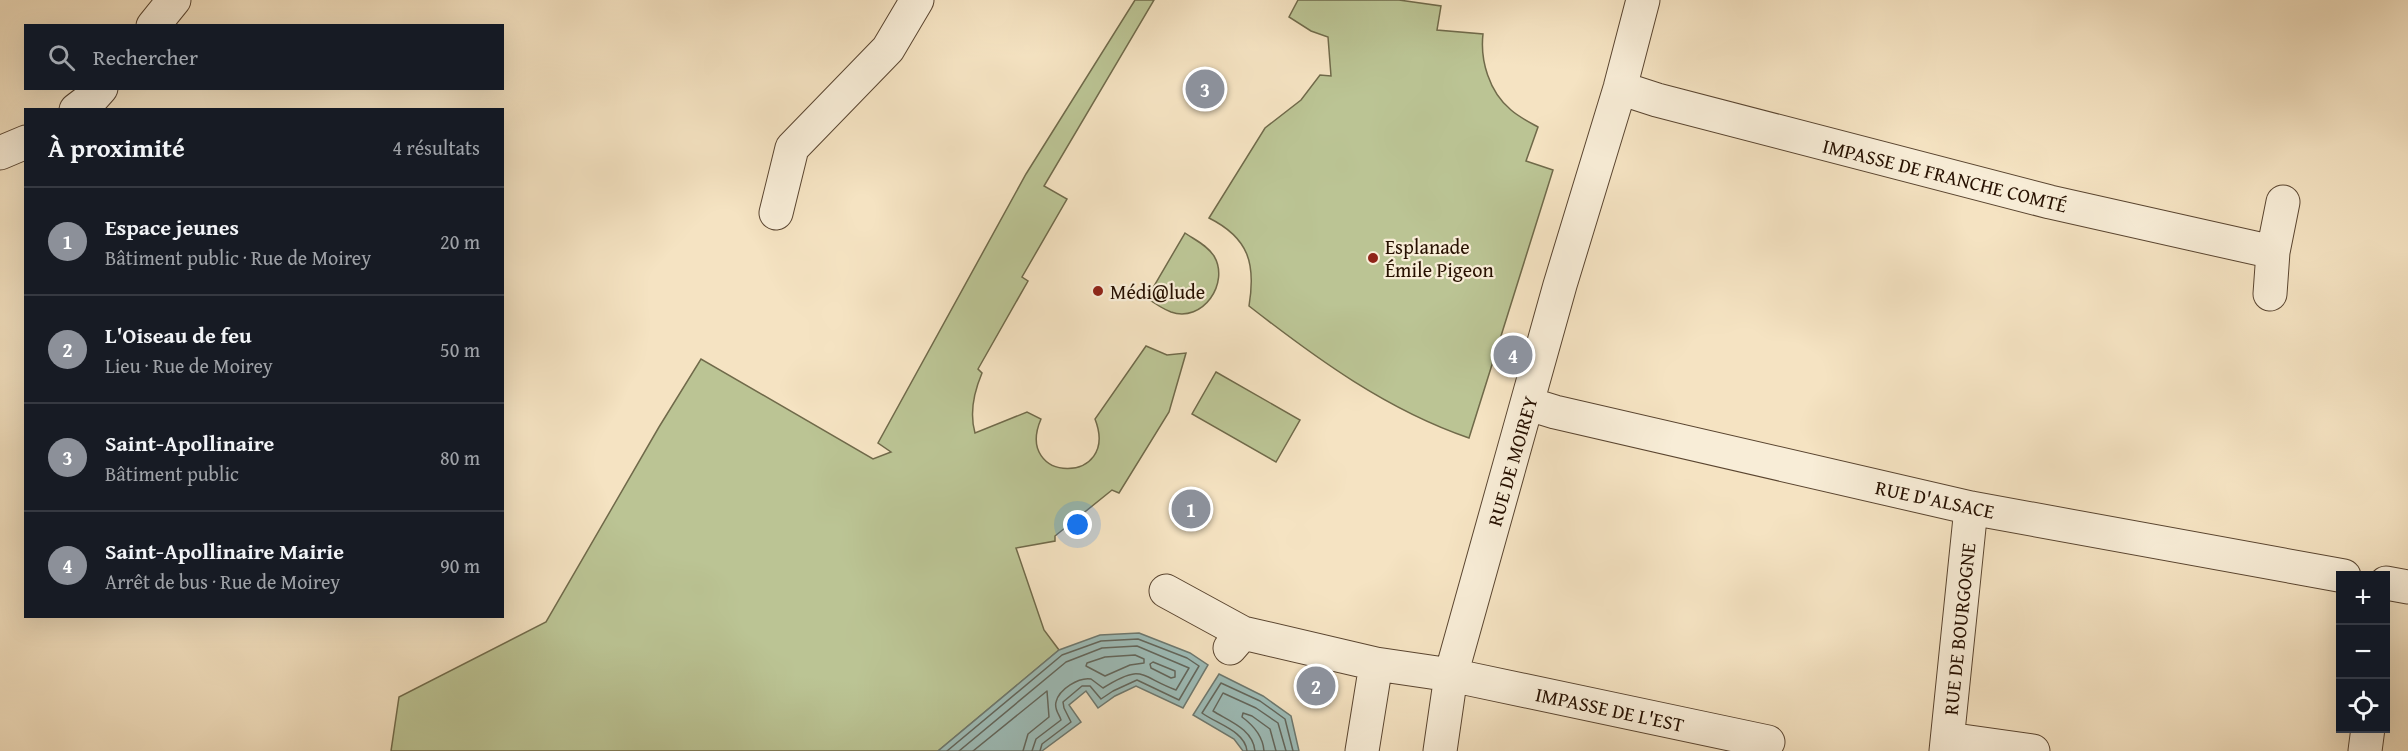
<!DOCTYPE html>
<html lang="fr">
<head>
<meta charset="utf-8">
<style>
	:root { --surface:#171b24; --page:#242831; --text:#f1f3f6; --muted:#9ea1a6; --line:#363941; --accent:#8c9099 }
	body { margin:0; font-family:"Gentium Book Plus",serif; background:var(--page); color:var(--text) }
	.controls { position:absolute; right:18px; bottom:18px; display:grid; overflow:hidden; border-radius:0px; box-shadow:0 6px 24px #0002 }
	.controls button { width:54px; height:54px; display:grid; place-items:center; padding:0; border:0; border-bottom:2px solid var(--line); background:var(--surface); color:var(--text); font:30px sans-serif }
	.you { position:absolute; left:1078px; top:525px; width:21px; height:21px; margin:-15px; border:4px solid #fff; border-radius:50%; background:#1a73e8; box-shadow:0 0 0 9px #1a73e833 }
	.badge { display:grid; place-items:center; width:39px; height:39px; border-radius:50%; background:var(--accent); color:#fff; font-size:20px; font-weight:700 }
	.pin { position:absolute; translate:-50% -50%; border:3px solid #fff; box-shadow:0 2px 6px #0006 }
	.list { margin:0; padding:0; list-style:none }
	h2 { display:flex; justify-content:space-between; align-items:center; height:78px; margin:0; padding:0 24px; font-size:26px }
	h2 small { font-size:20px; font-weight:400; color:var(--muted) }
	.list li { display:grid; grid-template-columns:39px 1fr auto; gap:18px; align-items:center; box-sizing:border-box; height:108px; padding:0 24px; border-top:2px solid var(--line) }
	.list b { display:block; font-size:22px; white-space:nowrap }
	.list p { margin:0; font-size:20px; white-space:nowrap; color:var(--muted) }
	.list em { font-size:20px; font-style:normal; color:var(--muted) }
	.icon { flex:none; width:33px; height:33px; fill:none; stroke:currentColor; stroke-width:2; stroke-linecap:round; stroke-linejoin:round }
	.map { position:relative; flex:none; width:2408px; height:751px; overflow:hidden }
	.search { position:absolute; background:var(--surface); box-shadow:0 6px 24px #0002; left:24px; top:24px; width:480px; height:66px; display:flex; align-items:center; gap:15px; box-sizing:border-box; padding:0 21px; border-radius:0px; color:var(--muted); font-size:22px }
	.panel { position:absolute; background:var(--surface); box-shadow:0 6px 24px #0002; left:24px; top:108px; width:480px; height:510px; border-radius:0px }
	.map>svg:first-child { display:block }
</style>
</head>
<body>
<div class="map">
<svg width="2408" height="751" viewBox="0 0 2408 751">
	<rect width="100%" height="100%" fill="#f5e3c2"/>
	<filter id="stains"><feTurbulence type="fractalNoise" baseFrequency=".00333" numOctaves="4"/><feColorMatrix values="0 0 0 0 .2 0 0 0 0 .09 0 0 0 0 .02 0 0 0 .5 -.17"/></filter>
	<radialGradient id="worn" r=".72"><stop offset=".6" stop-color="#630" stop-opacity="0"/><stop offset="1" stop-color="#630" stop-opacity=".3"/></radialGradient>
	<path fill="#bbc494" stroke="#706a4a" stroke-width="1.5" d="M1135,0H1154L1044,186L1067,199L1022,277L1028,281L978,369L982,373C974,392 969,412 975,433L1027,412L1041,419C1013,484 1121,486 1095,419L1146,346L1167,355L1186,353L1169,412L1119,493L1112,490L1055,536V541L1016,548L1044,630L1059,650L938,751H391L399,697L546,622L659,427L701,359L873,459L891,452L878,443L1026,174Z
		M1298,0H1399L1441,6L1437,30L1483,34C1480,60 1489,92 1511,110C1519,117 1529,122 1538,127L1526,161L1553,170L1469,438C1387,410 1317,359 1249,306C1256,264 1249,238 1209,218L1265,128L1301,100L1320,75L1331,76L1328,37L1311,31L1289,17Z
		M1185,233C1195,240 1207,245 1214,256C1230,283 1203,323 1171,312C1163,309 1154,303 1147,298Z
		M1216,372L1300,420L1276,462L1192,414Z"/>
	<path fill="#9dbdb9" stroke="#6d786f" stroke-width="1.5" d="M1139,633L1190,653L1208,665L1183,708L1136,686L1115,696L1098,708L1086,691L1069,705L1081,722L1042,751H938L1059,650L1100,635Z
		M1219,674L1263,696L1291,716L1299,751H1243L1234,739L1193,715Z"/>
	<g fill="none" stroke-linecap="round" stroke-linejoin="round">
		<path stroke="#62665c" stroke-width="1.5" d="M1135,655L1144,659V663L1130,665L1105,676L1086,666L1087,663L1105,657Z
			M1153,662L1175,671V677L1171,678L1151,668L1150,664Z
			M947,751L1062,655L1101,641L1138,639L1187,658L1199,666L1179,700L1137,680L1113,691L1101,699L1090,686H1082L1063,702L1064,708L1071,722L1042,744L1040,751
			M959,751L1066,662L1102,648L1137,646L1189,668L1176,690C1139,676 1143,663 1103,688L1091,679C1079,677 1059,689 1056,702C1054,709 1059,714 1061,720L1036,739L1032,751
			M973,751L1047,691L1049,717L1028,734L1023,751
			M1247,751C1245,731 1217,724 1202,713L1221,683L1260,701L1285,719L1293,751
			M1255,751C1253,729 1229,721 1213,711L1223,693L1256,708L1278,723L1286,751
			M1264,751C1263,737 1253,725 1242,717L1243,713L1252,716L1270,729L1276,751"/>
		<g stroke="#5a4530" stroke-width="35">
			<path id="minor" d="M153,26L174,0
				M1620,88L1657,100L2050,202L2273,252
				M76,110L93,97L101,88
				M0,153L26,142
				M776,213L792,148L888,49L917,0
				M2270,294L2273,252L2283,202
				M1529,404L1555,412L1971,508L2344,576
				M2386,583L2408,587
				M1166,591L1243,633
				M1230,648L1243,633L1376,664L1451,675L1768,742
				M1948,739L2033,751
				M1362,751L1376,664
				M1440,751L1451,675L1560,285L1620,88L1643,0
				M1946,751L1971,508
				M2365,751L2368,728"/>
		</g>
		<use href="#minor" stroke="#f8edd7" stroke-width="33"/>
	</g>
	<g fill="#8f2418" stroke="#f8edd7" stroke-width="2">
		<circle cx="1373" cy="258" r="6"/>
		<circle cx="1098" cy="291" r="6"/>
	</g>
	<g text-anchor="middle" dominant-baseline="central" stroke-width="4.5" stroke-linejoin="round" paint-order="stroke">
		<g font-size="20" fill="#261000" stroke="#f8edd7">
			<text transform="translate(1945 175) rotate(14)">IMPASSE DE FRANCHE COMTÉ</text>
			<text transform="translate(1512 461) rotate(-74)">RUE DE MOIREY</text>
			<text transform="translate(1935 499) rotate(12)">RUE D'ALSACE</text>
			<text transform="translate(1959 629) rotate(-84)">RUE DE BOURGOGNE</text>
			<text transform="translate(1610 709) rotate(12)">IMPASSE DE L'EST</text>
		</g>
		<g font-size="20" fill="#261000" stroke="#f8edd7" text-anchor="start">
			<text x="1385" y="246">Esplanade<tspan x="1385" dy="23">Émile Pigeon</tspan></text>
			<text x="1110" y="291">Médi@lude</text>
		</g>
	</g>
	<rect width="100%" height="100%" filter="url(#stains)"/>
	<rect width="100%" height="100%" fill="url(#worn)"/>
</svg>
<div class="controls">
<button>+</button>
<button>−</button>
<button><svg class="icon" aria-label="locate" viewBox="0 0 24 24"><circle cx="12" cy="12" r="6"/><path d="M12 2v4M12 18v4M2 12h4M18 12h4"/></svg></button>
</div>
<div class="you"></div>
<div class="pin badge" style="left:1191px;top:509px">1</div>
<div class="pin badge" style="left:1316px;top:686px">2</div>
<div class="pin badge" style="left:1205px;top:89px">3</div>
<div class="pin badge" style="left:1513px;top:355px">4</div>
<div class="search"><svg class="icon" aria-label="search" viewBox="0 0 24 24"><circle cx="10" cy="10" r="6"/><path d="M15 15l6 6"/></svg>Rechercher</div>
<section class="panel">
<h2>À proximité<small>4 résultats</small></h2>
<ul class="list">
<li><span class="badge">1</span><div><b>Espace jeunes</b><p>Bâtiment public · Rue de Moirey</p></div><em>20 m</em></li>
<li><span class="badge">2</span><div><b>L'Oiseau de feu</b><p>Lieu · Rue de Moirey</p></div><em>50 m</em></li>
<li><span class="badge">3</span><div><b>Saint-Apollinaire</b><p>Bâtiment public</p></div><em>80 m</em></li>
<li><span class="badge">4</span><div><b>Saint-Apollinaire Mairie</b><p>Arrêt de bus · Rue de Moirey</p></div><em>90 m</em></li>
</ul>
</section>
</div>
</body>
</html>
